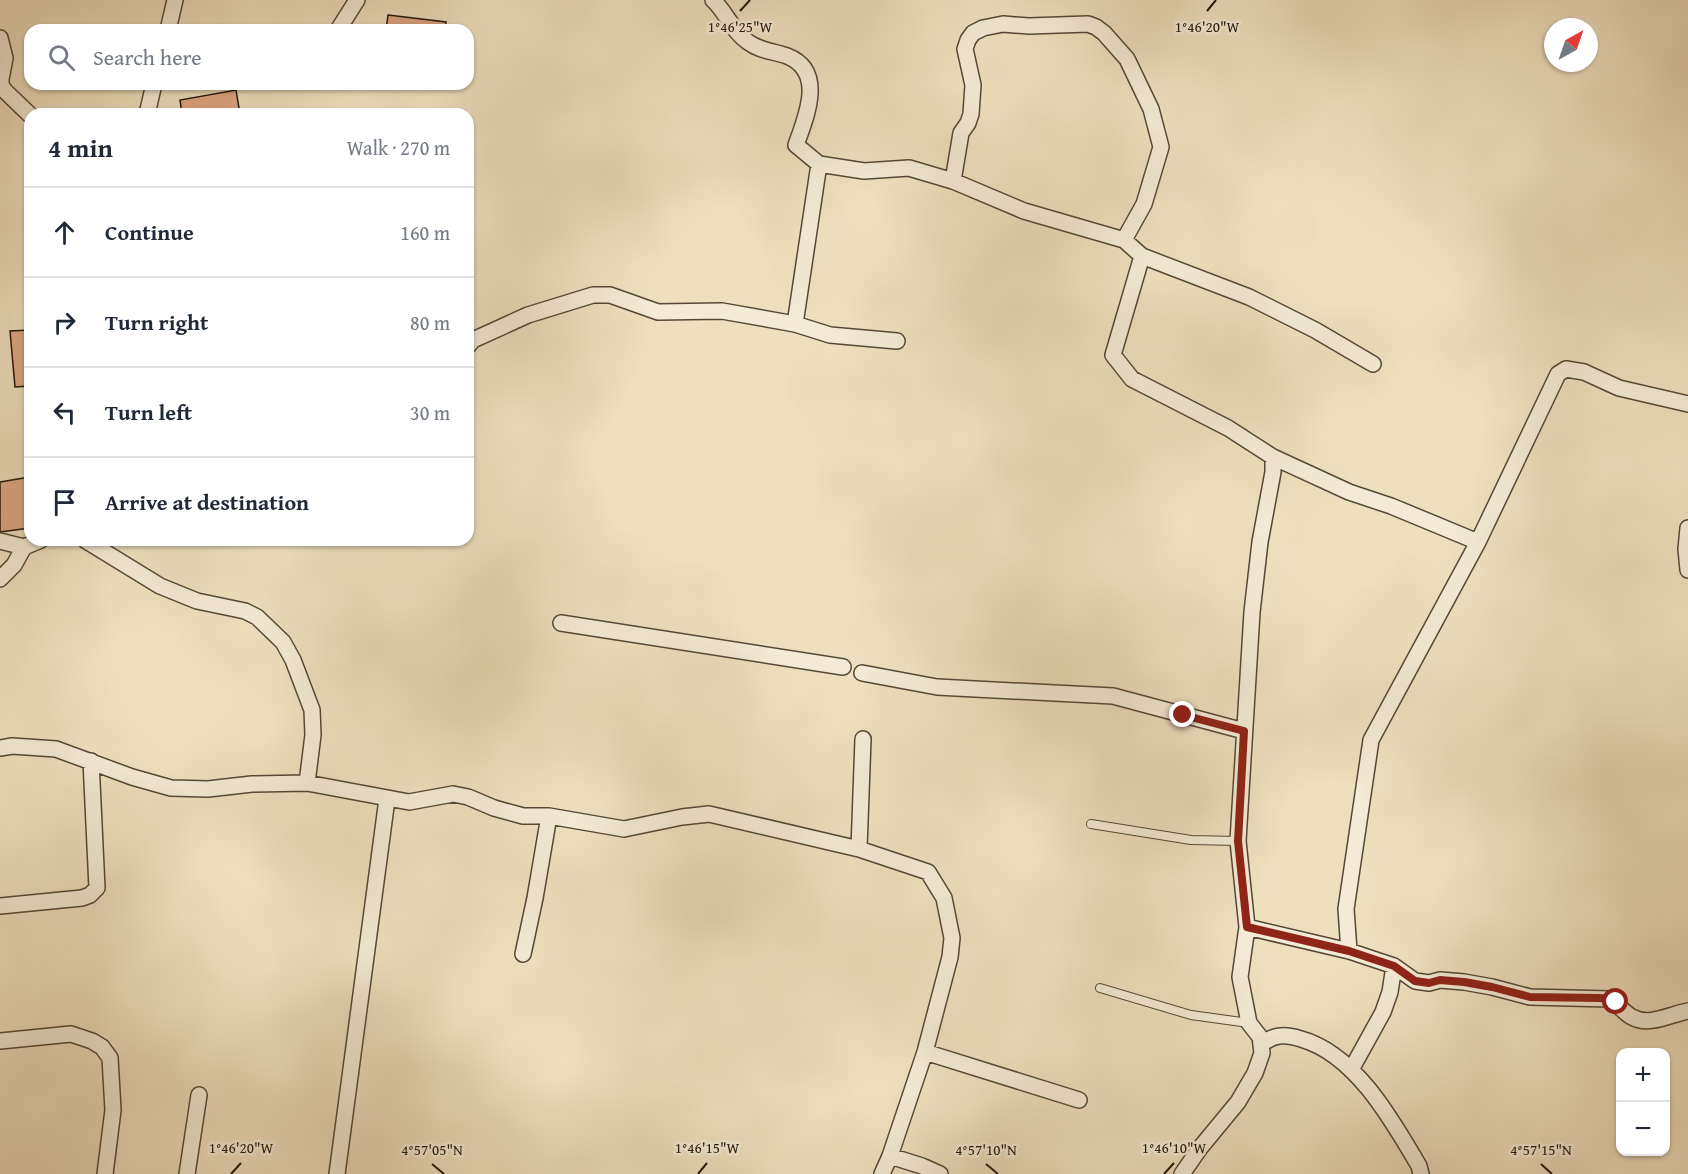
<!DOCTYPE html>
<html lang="en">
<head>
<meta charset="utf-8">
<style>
	:root { --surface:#fff; --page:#f6f6f7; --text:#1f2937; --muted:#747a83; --line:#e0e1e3 }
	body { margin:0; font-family:"Gentium Book Plus",serif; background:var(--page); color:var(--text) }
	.controls { position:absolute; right:18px; bottom:18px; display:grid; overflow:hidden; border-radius:12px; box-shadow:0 2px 4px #0004 }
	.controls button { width:54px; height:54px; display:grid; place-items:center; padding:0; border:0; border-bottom:2px solid var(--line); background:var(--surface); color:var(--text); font:30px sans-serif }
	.compass { position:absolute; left:1544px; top:18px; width:54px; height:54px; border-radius:50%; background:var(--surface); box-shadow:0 2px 4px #0004; rotate:40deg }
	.stop { position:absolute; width:18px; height:18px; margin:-14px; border:4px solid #8f2418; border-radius:50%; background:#fff }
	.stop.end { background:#8f2418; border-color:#fff; box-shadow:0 2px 6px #0008 }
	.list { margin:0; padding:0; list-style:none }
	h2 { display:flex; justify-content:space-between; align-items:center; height:78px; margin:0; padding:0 24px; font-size:26px }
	h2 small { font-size:20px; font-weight:400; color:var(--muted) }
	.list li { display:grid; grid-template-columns:39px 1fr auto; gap:18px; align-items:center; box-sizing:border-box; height:90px; padding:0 24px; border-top:2px solid var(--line) }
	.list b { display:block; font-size:22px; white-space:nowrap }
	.list em { font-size:20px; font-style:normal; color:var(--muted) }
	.icon { flex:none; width:33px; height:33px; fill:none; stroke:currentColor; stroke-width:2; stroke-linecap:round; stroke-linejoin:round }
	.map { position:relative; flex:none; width:1688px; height:1174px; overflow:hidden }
	.search { position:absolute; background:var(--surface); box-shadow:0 2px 4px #0004; left:24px; top:24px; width:450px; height:66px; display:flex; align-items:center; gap:15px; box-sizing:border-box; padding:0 21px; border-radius:18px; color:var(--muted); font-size:22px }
	.panel { position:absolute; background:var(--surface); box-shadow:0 2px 4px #0004; left:24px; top:108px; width:450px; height:438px; border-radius:18px }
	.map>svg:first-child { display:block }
</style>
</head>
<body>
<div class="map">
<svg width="1688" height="1174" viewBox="0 0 1688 1174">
	<rect width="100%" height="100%" fill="#eedfbe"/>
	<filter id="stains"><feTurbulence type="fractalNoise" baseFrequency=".00333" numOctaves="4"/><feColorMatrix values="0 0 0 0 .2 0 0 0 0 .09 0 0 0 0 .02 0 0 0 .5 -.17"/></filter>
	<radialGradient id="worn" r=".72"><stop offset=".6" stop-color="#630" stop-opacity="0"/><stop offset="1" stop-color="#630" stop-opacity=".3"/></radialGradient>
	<path fill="#dea782" stroke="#22160a" stroke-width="1.5" d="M388,15L446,22L445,30H386Z
		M236,90L240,114H182L180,100Z
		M30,330V386L15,387L10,331Z
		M30,477V528L0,532V482Z"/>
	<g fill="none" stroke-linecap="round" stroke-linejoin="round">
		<g stroke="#554837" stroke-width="10">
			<path id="lane" d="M1091,824L1191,840L1238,841
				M1100,988L1191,1015L1249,1023"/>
		</g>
		<g stroke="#554837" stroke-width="18">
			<path id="street" d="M713,0C727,13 732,31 748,42C760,51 773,51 787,56C826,71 806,117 796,145L819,164L864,171L909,168L953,181L961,133L968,123L971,114L973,85L965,49L968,40L973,33L983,28L1003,24L1029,26L1088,24L1096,27L1104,33L1127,59L1151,109L1161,147L1144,204L1124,240
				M168,30L175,0
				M338,30L357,0
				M0,38L5,58L1,79V85L5,91L30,115
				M147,114L154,84
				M953,181L1024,211L1124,240L1142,256L1249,297L1315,330L1373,364
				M1142,256L1113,355L1132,379L1228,428L1273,457L1349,492L1391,506L1478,542
				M795,324L819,164
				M468,346L473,340L528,315L593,295H610L658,312L722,311L795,324L830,335L897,341
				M1688,528L1686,549L1688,570
				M85,540L160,586L197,601L245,611L257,617L283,642L293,660L312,710L313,735L307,783
				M0,541L24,547
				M0,579L14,565L24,547L41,540
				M561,623L843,667
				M862,673L937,687L1113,696L1244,731
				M863,739L859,849L928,872L944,898L952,938L950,957L925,1052L890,1156L922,1166L940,1174
				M0,748L12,746L56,749L132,777L171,788L208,789L252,784L307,783L409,802L453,794L468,797L494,808L523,816H549L624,829L682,817L709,814L859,849
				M0,906L82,898L90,895L97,888L91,761
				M1247,927L1349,951L1394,966L1415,981L1429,983L1440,980L1464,982L1492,987L1530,997L1610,999C1618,1004 1624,1013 1632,1017C1649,1027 1671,1014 1688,1011
				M1349,951L1346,909L1371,740L1478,542L1558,374L1566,369L1584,372L1619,388L1688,404
				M523,954L535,898L549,816
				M0,1041L71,1034L92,1041L102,1047L110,1058L113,1110L105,1174
				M1262,1044C1274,1034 1286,1034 1301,1039C1355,1054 1392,1120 1419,1166L1421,1174
				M925,1052L1079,1100
				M1351,1070L1383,1012L1390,992L1394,966
				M187,1174L199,1095
				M337,1174L387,799
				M882,1174L890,1156
				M1182,1174L1200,1148L1238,1102L1255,1073L1262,1053L1260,1037L1249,1023L1240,977L1247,927L1238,841L1252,612L1260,542L1273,472V457"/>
		</g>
		<use href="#lane" stroke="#f4ead5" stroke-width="8"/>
		<use href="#street" stroke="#f4ead5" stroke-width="15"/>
	</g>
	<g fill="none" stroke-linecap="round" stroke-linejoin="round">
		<path stroke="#8f2418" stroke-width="8" d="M1183,715L1244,731L1238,841L1247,927L1349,951L1394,966L1415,981L1429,983L1440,980L1464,982L1492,987L1530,997L1600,998L1610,999L1616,1002"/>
	</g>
	<path fill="none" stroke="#22160a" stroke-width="2" d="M740,11L750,0M1207,11L1216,0M432,1164L444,1174M986,1164L998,1174M1541,1164L1552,1174M231,1174L241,1163M698,1174L707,1163M1164,1174L1174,1163"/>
	<g font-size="15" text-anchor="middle" fill="#22160a" stroke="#f4ead5" stroke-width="5" stroke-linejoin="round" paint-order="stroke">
		<text x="740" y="32">1°46'25"W</text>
		<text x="1207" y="32">1°46'20"W</text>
		<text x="241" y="1153">1°46'20"W</text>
		<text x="707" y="1153">1°46'15"W</text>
		<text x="1174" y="1153">1°46'10"W</text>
		<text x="432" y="1155">4°57'05"N</text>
		<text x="986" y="1155">4°57'10"N</text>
		<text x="1541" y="1155">4°57'15"N</text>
	</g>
	<rect width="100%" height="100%" filter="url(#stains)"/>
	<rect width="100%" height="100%" fill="url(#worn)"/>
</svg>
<div class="controls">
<button>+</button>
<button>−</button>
</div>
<svg class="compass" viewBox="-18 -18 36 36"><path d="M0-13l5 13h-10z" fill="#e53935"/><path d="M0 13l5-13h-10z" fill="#747a83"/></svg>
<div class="stop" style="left:1616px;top:1002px"></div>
<div class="stop end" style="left:1183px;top:715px"></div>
<div class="search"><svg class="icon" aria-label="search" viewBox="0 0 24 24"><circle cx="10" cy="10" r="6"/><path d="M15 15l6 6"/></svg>Search here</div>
<section class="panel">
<h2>4 min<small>Walk · 270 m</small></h2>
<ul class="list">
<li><svg class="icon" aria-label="ahead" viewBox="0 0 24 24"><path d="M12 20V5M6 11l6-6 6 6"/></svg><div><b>Continue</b></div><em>160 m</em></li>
<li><svg class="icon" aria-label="right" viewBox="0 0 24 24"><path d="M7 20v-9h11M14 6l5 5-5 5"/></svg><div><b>Turn right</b></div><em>80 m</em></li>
<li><svg class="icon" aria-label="left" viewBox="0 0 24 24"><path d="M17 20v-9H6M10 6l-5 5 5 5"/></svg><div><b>Turn left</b></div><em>30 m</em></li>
<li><svg class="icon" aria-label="arrive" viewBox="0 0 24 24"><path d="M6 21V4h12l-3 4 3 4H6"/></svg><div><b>Arrive at destination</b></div></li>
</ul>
</section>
</div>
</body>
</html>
